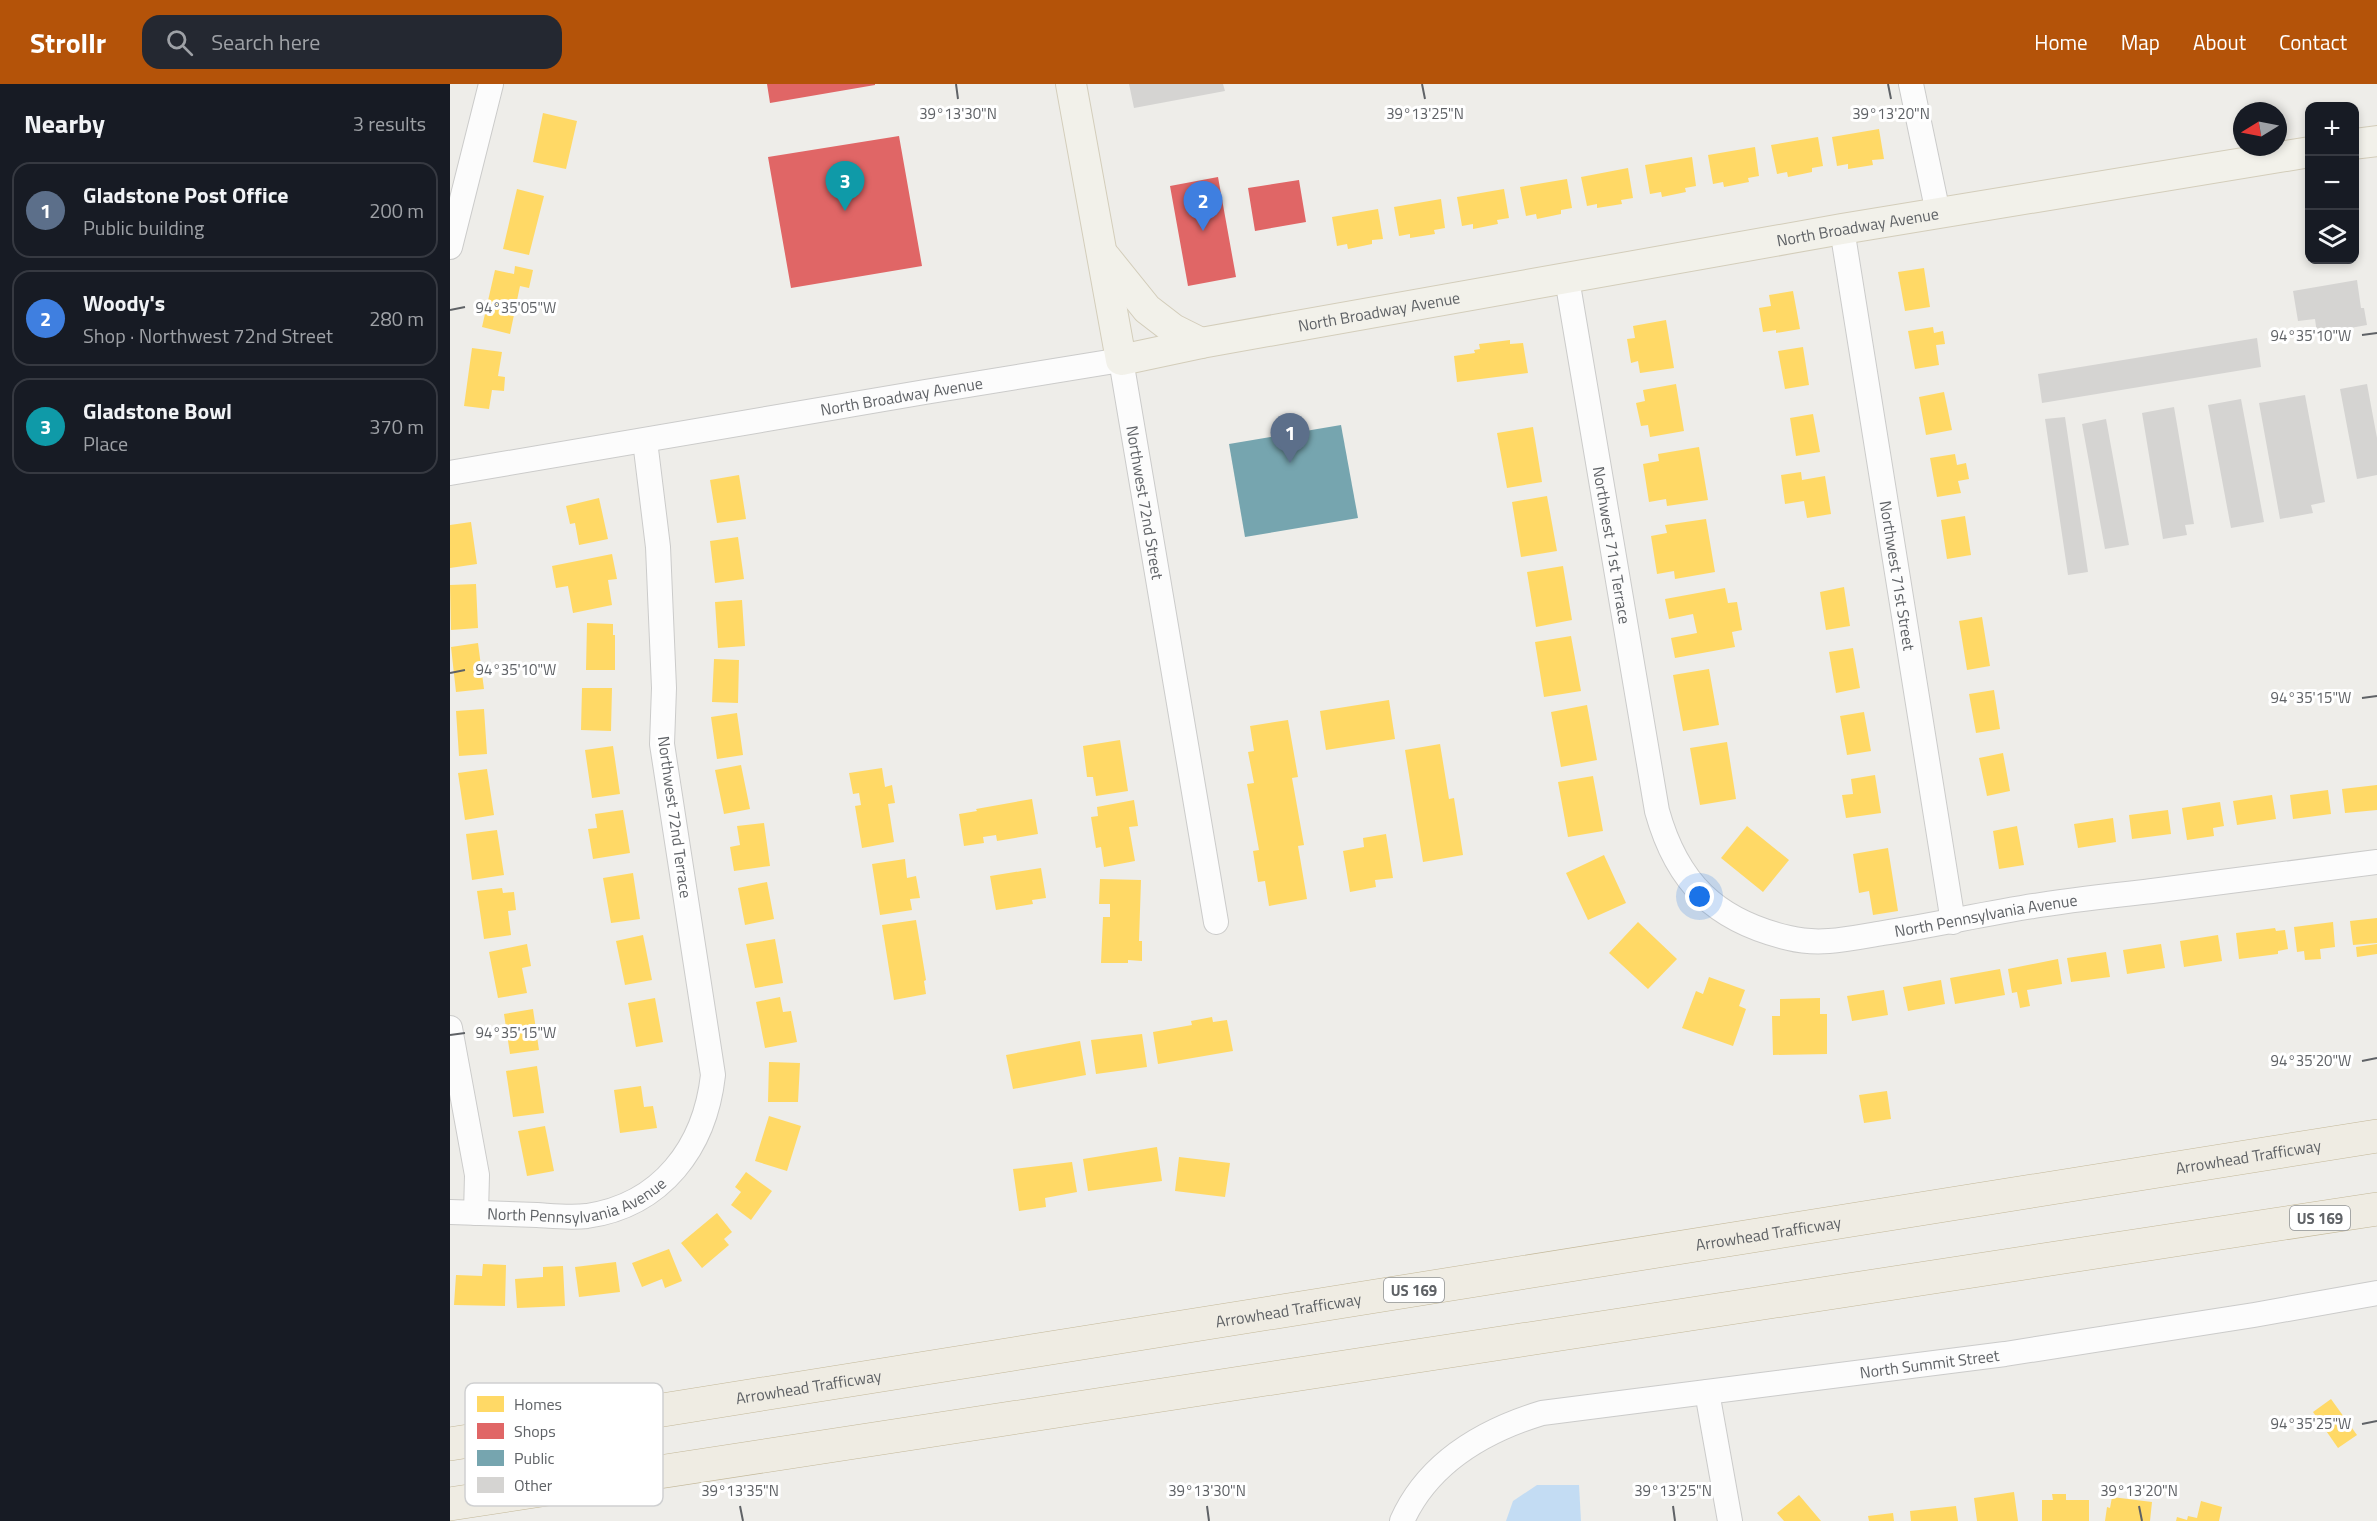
<!DOCTYPE html>
<html lang="en">
<head>
<meta charset="utf-8">
<style>
	:root { --surface:#171b24; --page:#242831; --text:#f1f3f6; --muted:#9ea1a6; --line:#363941; --accent:#b45309 }
	body { margin:0; font-family:"Titillium Web",sans-serif; background:var(--page); color:var(--text) }
	.controls { position:absolute; right:18px; top:18px; display:grid; overflow:hidden; border-radius:12px; box-shadow:0 3px 9px #0003 }
	.controls button { width:54px; height:54px; display:grid; place-items:center; padding:0; border:0; border-bottom:2px solid var(--line); background:var(--surface); color:var(--text); font:30px sans-serif }
	.compass { position:absolute; left:1783px; top:18px; width:54px; height:54px; border-radius:50%; background:var(--surface); box-shadow:0 3px 9px #0003; rotate:260deg }
	.you { position:absolute; left:1250px; top:813px; width:21px; height:21px; margin:-15px; border:4px solid #fff; border-radius:50%; background:#1a73e8; box-shadow:0 0 0 9px #1a73e833 }
	.badge { display:grid; place-items:center; width:39px; height:39px; border-radius:50%; background:var(--accent); color:#fff; font-size:20px; font-weight:700 }
	.pin { position:absolute; translate:-50% -50px; filter:drop-shadow(0 2px 3px #0008) }
	.pin::after { content:''; position:absolute; top:32px; width:21px; height:18px; background:inherit; clip-path:polygon(0 0,100% 0,50% 100%) }
	.list { margin:0; padding:0; list-style:none }
	h2 { display:flex; justify-content:space-between; align-items:center; height:78px; margin:0; padding:0 24px; font-size:26px }
	h2 small { font-size:20px; font-weight:400; color:var(--muted) }
	.list li { display:grid; grid-template-columns:39px 1fr auto; gap:18px; align-items:center; box-sizing:border-box; height:96px; margin:0 12px 12px; padding:0 12px; border:2px solid var(--line); border-radius:18px }
	.list b { display:block; font-size:22px; white-space:nowrap }
	.list p { margin:0; font-size:20px; white-space:nowrap; color:var(--muted) }
	.list em { font-size:20px; font-style:normal; color:var(--muted) }
	.icon { flex:none; width:33px; height:33px; fill:none; stroke:currentColor; stroke-width:2; stroke-linecap:round; stroke-linejoin:round }
	.map { position:relative; flex:none; width:1927px; height:1437px; overflow:hidden }
	header { display:flex; align-items:center; gap:36px; box-sizing:border-box; height:84px; padding:0 30px; background:var(--accent); color:#fff }
	header strong { font-size:28px }
	nav { display:flex; gap:33px; margin-inline-start:auto; font-size:21px }
	.search { width:420px; height:54px; background:var(--page); display:flex; align-items:center; gap:15px; box-sizing:border-box; padding:0 21px; border-radius:18px; color:var(--muted); font-size:22px }
	main { display:flex }
	aside { flex:1; background:var(--surface) }
	.map>svg:first-child { display:block }
</style>
</head>
<body>
<header>
<strong>Strollr</strong>
<div class="search"><svg class="icon" aria-label="search" viewBox="0 0 24 24"><circle cx="10" cy="10" r="6"/><path d="M15 15l6 6"/></svg>Search here</div>
<nav><a>Home</a><a>Map</a><a>About</a><a>Contact</a></nav>
</header>
<main>
<aside>
<h2>Nearby<small>3 results</small></h2>
<ul class="list">
<li><span class="badge" style="background:#5c6f8a">1</span><div><b>Gladstone Post Office</b><p>Public building</p></div><em>200 m</em></li>
<li><span class="badge" style="background:#3f7fe0">2</span><div><b>Woody's</b><p>Shop · Northwest 72nd Street</p></div><em>280 m</em></li>
<li><span class="badge" style="background:#0f9aa8">3</span><div><b>Gladstone Bowl</b><p>Place</p></div><em>370 m</em></li>
</ul>
</aside>
<div class="map">
<svg width="1927" height="1437" viewBox="0 0 1927 1437">
	<rect width="100%" height="100%" fill="#eeede9"/>
	<path fill="#c3dcf3" d="M1087,1401H1129L1131,1437H1056L1063,1417Z"/>
	<path fill="#ffd966" d="M93,29L127,37L116,85L83,78Z
		M1429,45L1434,75L1422,76L1423,81L1398,85V80L1387,82L1382,53Z
		M1368,53L1373,82L1362,84V88L1338,93L1337,88L1327,90L1321,61Z
		M1305,63L1309,92L1298,94L1299,98L1274,103L1273,98L1263,100L1258,71Z
		M1242,73L1246,102L1235,104L1236,108L1212,113L1211,108L1200,110L1195,81Z
		M1178,84L1183,114L1171,116L1172,120L1147,124V120L1137,122L1131,93Z
		M1117,95L1122,124L1111,126V130L1087,135L1086,130L1076,132L1070,103Z
		M67,105L94,112L79,171L53,165Z
		M1054,105L1059,134L1047,136L1048,140L1023,145V140L1012,142L1007,113Z
		M991,115L995,144L984,146L985,150L960,154V150L949,152L944,123Z
		M928,125L933,155L922,156V160L898,165L897,160L887,162L882,133Z
		M65,182L83,186L79,204L70,202L60,250L32,243L45,186L64,190Z
		M1474,184L1480,223L1455,227L1448,188Z
		M1343,207L1350,245L1326,249V246L1313,248L1309,224L1321,222L1319,211Z
		M1216,236L1224,284L1190,289L1188,277L1181,279L1177,255L1185,254L1183,242Z
		M1483,243L1484,249L1493,247L1495,260L1486,261L1489,281L1465,285L1458,247Z
		M1060,256V260L1073,259L1078,289L1007,298L1004,272L1025,269L1024,266L1030,265L1029,260Z
		M1353,263L1359,301L1335,305L1328,267Z
		M22,264L52,268L48,292L55,293L54,307L42,306L39,325L14,322Z
		M1226,300L1234,347L1200,353L1198,341L1191,342L1186,319L1195,317L1193,306Z
		M1494,308L1502,346L1476,351L1469,313Z
		M1363,330L1370,368L1346,372L1340,334Z
		M1083,343L1092,398L1057,404L1047,349Z
		M1249,363L1258,416L1217,422L1216,415L1199,418L1193,380L1209,377L1208,370Z
		M1505,370L1507,381L1516,379L1519,395L1508,397L1511,409L1487,413L1480,374Z
		M1351,388L1352,396L1375,392L1381,430L1357,434L1354,417L1335,420L1331,391Z
		M289,391L296,435L267,439L260,396Z
		M1097,412L1107,467L1071,473L1062,418Z
		M149,414L158,455L129,461L125,439L120,440L116,422Z
		M1515,432L1521,471L1497,475L1491,436Z
		M1256,435L1265,488L1225,495L1224,487L1207,490L1201,452L1217,449L1215,441Z
		M21,438L27,480L0,484V441Z
		M288,453L294,495L265,499L260,457Z
		M162,470L167,495L158,496L162,521L123,529L118,502L106,504L102,482Z
		M1113,482L1122,536L1086,543L1077,488Z
		M26,500L28,544L1,546L0,501Z
		M1394,503L1400,542L1376,546L1370,508Z
		M1275,504L1278,519L1287,518L1292,546L1282,548L1285,563L1225,574L1221,554L1247,549L1243,530L1219,535L1215,515Z
		M292,516L295,562L268,564L265,518Z
		M1532,533L1540,582L1517,586L1509,537Z
		M137,539L163,540V551H165V586H136Z
		M1121,552L1131,607L1094,613L1085,558Z
		M28,559L34,605L6,608L1,563Z
		M1403,564L1410,604L1386,609L1379,568Z
		M264,575L289,576L288,619L262,618Z
		M1259,585L1269,641L1233,647L1223,591Z
		M132,604H162L161,647L131,646Z
		M1544,606L1550,645L1526,649L1519,610Z
		M939,616L945,655L876,666L870,627Z
		M1137,621L1147,676L1111,683L1101,628Z
		M34,625L37,670L9,672L6,627Z
		M1414,628L1421,667L1397,671L1390,632Z
		M287,629L293,671L267,675L261,633Z
		M838,636L848,693L842,694L854,761L848,762L857,815L819,822L815,797L808,798L803,767L809,766L797,700L804,699L798,668L804,667L800,642Z
		M670,656L678,707L646,712L643,693H637L633,662Z
		M1277,658L1286,715L1250,721L1240,664Z
		M990,660L999,715L1004,714L1013,771L973,778L955,666Z
		M163,662L170,710L142,714L135,666Z
		M1553,669L1560,707L1537,712L1529,674Z
		M291,681L300,725L274,730L265,686Z
		M432,684L435,703L442,701L445,719L438,720L444,758L412,764L405,722L411,721L409,709L403,710L399,689Z
		M37,685L44,731L15,736L8,689Z
		M1425,691L1431,729L1396,734L1392,711L1403,710L1401,695Z
		M1143,692L1153,747L1118,753L1108,698Z
		M1927,701V726L1895,729L1892,705Z
		M1878,706L1881,730L1843,735L1840,711Z
		M1822,711L1826,735L1787,741L1783,717Z
		M582,715L588,750L547,757L546,751L533,753L534,759L514,762L509,730L527,727L526,725Z
		M684,716L688,742L679,743L685,777L654,783L651,763L646,764L641,733L648,732L647,723Z
		M1770,718L1774,742L1763,744L1764,752L1737,756L1732,724Z
		M173,726L180,769L143,775L138,745L147,744L145,730Z
		M1718,726L1721,750L1682,755L1679,731Z
		M1663,734L1666,758L1628,764L1624,740Z
		M314,739L320,782L284,787L280,763L290,761L287,742Z
		M1297,742L1339,776L1313,808L1271,774Z
		M1567,742L1574,781L1549,785L1543,747Z
		M47,746L54,791L22,796L16,750Z
		M936,750L943,794L925,796L926,803L900,808L893,767L914,763L913,754Z
		M1438,764L1448,827L1423,831L1419,807L1409,809L1403,770Z
		M1154,771L1176,819L1138,836L1116,789Z
		M455,775L457,794L466,792L470,814L460,815L462,826L430,831L422,780Z
		M591,784L596,814L582,816L583,820L546,826L540,792Z
		M183,789L190,835L161,839L153,794Z
		M650,795L691,796L689,857H692V877L678,876V879H651L653,833H660V820H649Z
		M317,798L324,835L295,841L288,804Z
		M52,804L53,809L64,808L66,826L58,827L61,851L34,855L27,807Z
		M1927,834V859L1903,861L1900,837Z
		M466,836L476,896L474,897L476,910L444,916L432,841Z
		M1188,838L1227,875L1198,905L1159,869Z
		M1883,838L1885,863L1870,865L1871,875L1855,876L1854,867L1847,868L1844,843Z
		M1825,844L1826,847L1835,846L1838,865L1828,867V870L1789,875L1786,849Z
		M193,851L202,896L175,901L166,857Z
		M1768,851L1772,877L1734,883L1730,857Z
		M325,855L333,899L305,904L296,860Z
		M77,860L81,882L72,884L77,909L48,914L39,868Z
		M1711,860L1715,884L1677,890L1673,866Z
		M1927,860V870L1907,873L1906,863Z
		M1656,868L1660,893L1621,898L1617,874Z
		M1608,875L1612,900L1577,906L1580,922L1570,924L1567,908L1562,909L1558,885Z
		M1550,885L1555,911L1505,920L1500,894Z
		M1259,893L1295,906L1289,922L1296,925L1283,962L1232,944L1246,907L1253,910Z
		M1491,896L1495,920L1458,927L1453,903Z
		M1434,906L1438,931L1402,937L1397,912Z
		M330,913L333,928L341,927L347,958L315,964L306,918Z
		M205,914L213,958L186,963L178,919Z
		M1370,914V930H1377V970L1323,971L1322,932H1330V915Z
		M83,925L89,966L60,970L54,930Z
		M762,933L763,938L777,936L783,967L708,980L703,948L742,941L741,937Z
		M692,950L697,983L646,990L641,956Z
		M630,957L636,991L563,1005L556,971Z
		M319,978L350,979L348,1018H318Z
		M87,982L94,1029L63,1033L56,987Z
		M191,1002L194,1023L203,1022L207,1044L170,1049L164,1006Z
		M1437,1007L1441,1035L1414,1039L1409,1011Z
		M319,1032L351,1042L337,1087L305,1077Z
		M95,1042L104,1087L77,1092L68,1047Z
		M707,1063L712,1097L638,1107L633,1075Z
		M729,1073L780,1079L775,1113L725,1107Z
		M622,1078L627,1108L595,1114L596,1123L569,1127L563,1085Z
		M296,1088L322,1107L301,1136L281,1121L291,1108L285,1103Z
		M267,1129L282,1148L274,1155L279,1161L252,1184L231,1159Z
		M219,1165L232,1197L215,1204L212,1195L192,1203L182,1179Z
		M166,1178L170,1208L129,1213L125,1183Z
		M33,1180L56,1181L55,1222L4,1221L6,1191L32,1192Z
		M113,1182L115,1222L67,1224L65,1195L93,1193V1183Z
		M1881,1315L1907,1351L1888,1364L1863,1328Z
		M1564,1408L1568,1437H1527L1524,1414Z
		M1602,1410H1616V1416H1639V1437H1592V1416H1603Z
		M1349,1411L1371,1437H1334L1327,1429Z
		M1662,1413L1702,1418L1700,1437H1655L1657,1423L1660,1424Z
		M1751,1417L1772,1423L1769,1437H1726L1727,1433L1737,1436L1738,1432L1747,1434Z
		M1506,1422L1508,1437H1461L1460,1427Z
		M1443,1429L1444,1437H1419L1418,1432Z"/>
	<path fill="#e06666" d="M317,0H425V1L320,19Z
		M449,52L472,182L341,204L318,73Z
		M768,93L786,193L738,202L720,102Z
		M849,96L856,138L805,147L798,104Z"/>
	<path fill="#76a5af" d="M891,341L908,434L795,453L779,360Z"/>
	<path fill="#d5d4d2" d="M679,0H773L775,7L684,24Z
		M1907,196L1911,224H1914L1917,241L1867,250L1865,235L1848,237L1843,207Z
		M1807,254L1811,283L1592,319L1588,290Z
		M1917,300L1927,354V391L1907,395L1890,305Z
		M1855,311L1875,418L1861,421L1863,429L1830,435L1809,319Z
		M1791,315L1814,438L1781,444L1758,321Z
		M1724,323L1744,440L1735,441L1737,451L1713,455L1692,329Z
		M1615,333L1638,488L1618,491L1595,335Z
		M1656,335L1679,461L1655,465L1632,340Z"/>
	<g fill="none" stroke-linecap="round" stroke-linejoin="round">
		<g stroke="#cbcbca" stroke-width="26">
			<g id="minor">
				<path d="M1461,0L1488,129"/>
				<path id="s1" d="M1392,145L1503,838"/>
				<path d="M0,163L41,0"/>
				<path id="s2" d="M1117,195L1207,727C1227,799 1266,837 1339,854C1371,862 1402,854 1433,849C1486,841 1537,829 1590,821C1627,815 1665,811 1702,807C1777,797 1852,788 1927,778"/>
				<path id="s3" d="M0,389L475,308L671,276L766,838"/>
				<path d="M0,944L27,1091L26,1129"/>
				<path id="s4" d="M0,1128C29,1129 58,1130 87,1131C103,1132 120,1134 137,1132C212,1121 255,1063 263,991L212,660L214,604L208,463L195,357"/>
				<path d="M1257,1308L1280,1437"/>
				<path id="s5" d="M952,1437C978,1379 1033,1347 1092,1329L1555,1270L1804,1231L1927,1209"/>
			</g>
		</g>
		<g stroke="#d3cdba" stroke-width="32">
			<g id="major">
				<path id="s6" d="M621,0L671,276L751,259L1392,145L1860,68"/>
				<path d="M1904,60L1927,57"/>
				<path d="M656,174L697,225L723,245L751,259"/>
			</g>
		</g>
		<g stroke="#c3b899" stroke-width="34">
			<g id="highway">
				<path id="s7" d="M0,1360L1927,1052"/>
				<path d="M0,1420L1927,1125"/>
			</g>
		</g>
		<use href="#minor" stroke="#fcfcfc" stroke-width="24"/>
		<use href="#major" stroke="#f2f1ea" stroke-width="30"/>
		<use href="#highway" stroke="#efece3" stroke-width="33"/>
	</g>
	<path fill="none" stroke="#5f6266" stroke-width="2" d="M506,0L508,15M972,0L975,15M1438,0L1441,15M0,226L15,223M1912,251L1927,249M0,589L15,586M1912,614L1927,612M0,951L15,949M1912,977L1927,974M1912,1340L1927,1337M290,1422L293,1437M757,1422L759,1437M1223,1422L1225,1437M1689,1422L1692,1437"/>
	<g text-anchor="middle" dominant-baseline="central" stroke-width="6" stroke-linejoin="round" paint-order="stroke">
		<g fill="#fff" stroke="#8f9194" stroke-width="1.5">
			<rect x="1840" y="1122" width="60" height="24" rx="4.5"/>
			<rect x="934" y="1194" width="60" height="24" rx="4.5"/>
		</g>
		<g font-size="15" font-weight="bold" fill="#5f6266">
			<text x="1870" y="1134">US 169</text>
			<text x="964" y="1206">US 169</text>
		</g>
		<g font-size="16" fill="#5f6266" stroke="#fff">
			<text stroke="none"><textPath href="#s6" startOffset="1029">North Broadway Avenue</textPath></text>
			<text stroke="none"><textPath href="#s6" startOffset="543">North Broadway Avenue</textPath></text>
			<text stroke="none"><textPath href="#s3" startOffset="458">North Broadway Avenue</textPath></text>
			<text stroke="none"><textPath href="#s3" startOffset="825">Northwest 72nd Street</textPath></text>
			<text stroke="none"><textPath href="#s2" startOffset="270">Northwest 71st Terrace</textPath></text>
			<text stroke="none"><textPath href="#s1" startOffset="351">Northwest 71st Street</textPath></text>
			<text transform="translate(225 733) rotate(82)">Northwest 72nd Terrace</text>
			<text stroke="none"><textPath href="#s2" startOffset="933">North Pennsylvania Avenue</textPath></text>
			<text stroke="none"><textPath href="#s7" startOffset="1821">Arrowhead Trafficway</textPath></text>
			<text stroke="none"><textPath href="#s4" startOffset="130">North Pennsylvania Avenue</textPath></text>
			<text stroke="none"><textPath href="#s7" startOffset="1335">Arrowhead Trafficway</textPath></text>
			<text stroke="none"><textPath href="#s7" startOffset="849">Arrowhead Trafficway</textPath></text>
			<text stroke="none"><textPath href="#s5" startOffset="573">North Summit Street</textPath></text>
			<text stroke="none"><textPath href="#s7" startOffset="363">Arrowhead Trafficway</textPath></text>
		</g>
	</g>
	<rect x="15" y="1299" width="198" height="123" rx="9" fill="#fff" stroke="#cfd0d1" stroke-width="1.5"/>
	<rect x="27" y="1312" width="27" height="16" fill="#ffd966"/>
	<rect x="27" y="1339" width="27" height="16" fill="#e06666"/>
	<rect x="27" y="1366" width="27" height="16" fill="#76a5af"/>
	<rect x="27" y="1393" width="27" height="16" fill="#d5d4d2"/>
	<g font-size="16" fill="#5f6266">
		<text x="64" y="1326">Homes</text>
		<text x="64" y="1353">Shops</text>
		<text x="64" y="1380">Public</text>
		<text x="64" y="1407">Other</text>
	</g>
	<g font-size="15" text-anchor="middle" fill="#5f6266" stroke="#fff" stroke-width="6" stroke-linejoin="round" paint-order="stroke">
		<text x="508" y="35">39°13'30"N</text>
		<text x="975" y="35">39°13'25"N</text>
		<text x="1441" y="35">39°13'20"N</text>
		<text x="66" y="229">94°35'05"W</text>
		<text x="1861" y="257">94°35'10"W</text>
		<text x="66" y="591">94°35'10"W</text>
		<text x="1861" y="619">94°35'15"W</text>
		<text x="66" y="954">94°35'15"W</text>
		<text x="1861" y="982">94°35'20"W</text>
		<text x="1861" y="1345">94°35'25"W</text>
		<text x="290" y="1412">39°13'35"N</text>
		<text x="757" y="1412">39°13'30"N</text>
		<text x="1223" y="1412">39°13'25"N</text>
		<text x="1689" y="1412">39°13'20"N</text>
	</g>
</svg>
<div class="controls">
<button>+</button>
<button>−</button>
<button><svg class="icon" aria-label="layers" viewBox="0 0 24 24"><path d="M12 4l9 5-9 5-9-5zM3 14l9 5 9-5"/></svg></button>
</div>
<svg class="compass" viewBox="-18 -18 36 36"><path d="M0-13l5 13h-10z" fill="#e53935"/><path d="M0 13l5-13h-10z" fill="#9ea1a6"/></svg>
<div class="you"></div>
<div class="pin badge" style="left:840px;top:379px;background:#5c6f8a">1</div>
<div class="pin badge" style="left:753px;top:147px;background:#3f7fe0">2</div>
<div class="pin badge" style="left:395px;top:127px;background:#0f9aa8">3</div>
</div>
</main>
</body>
</html>
